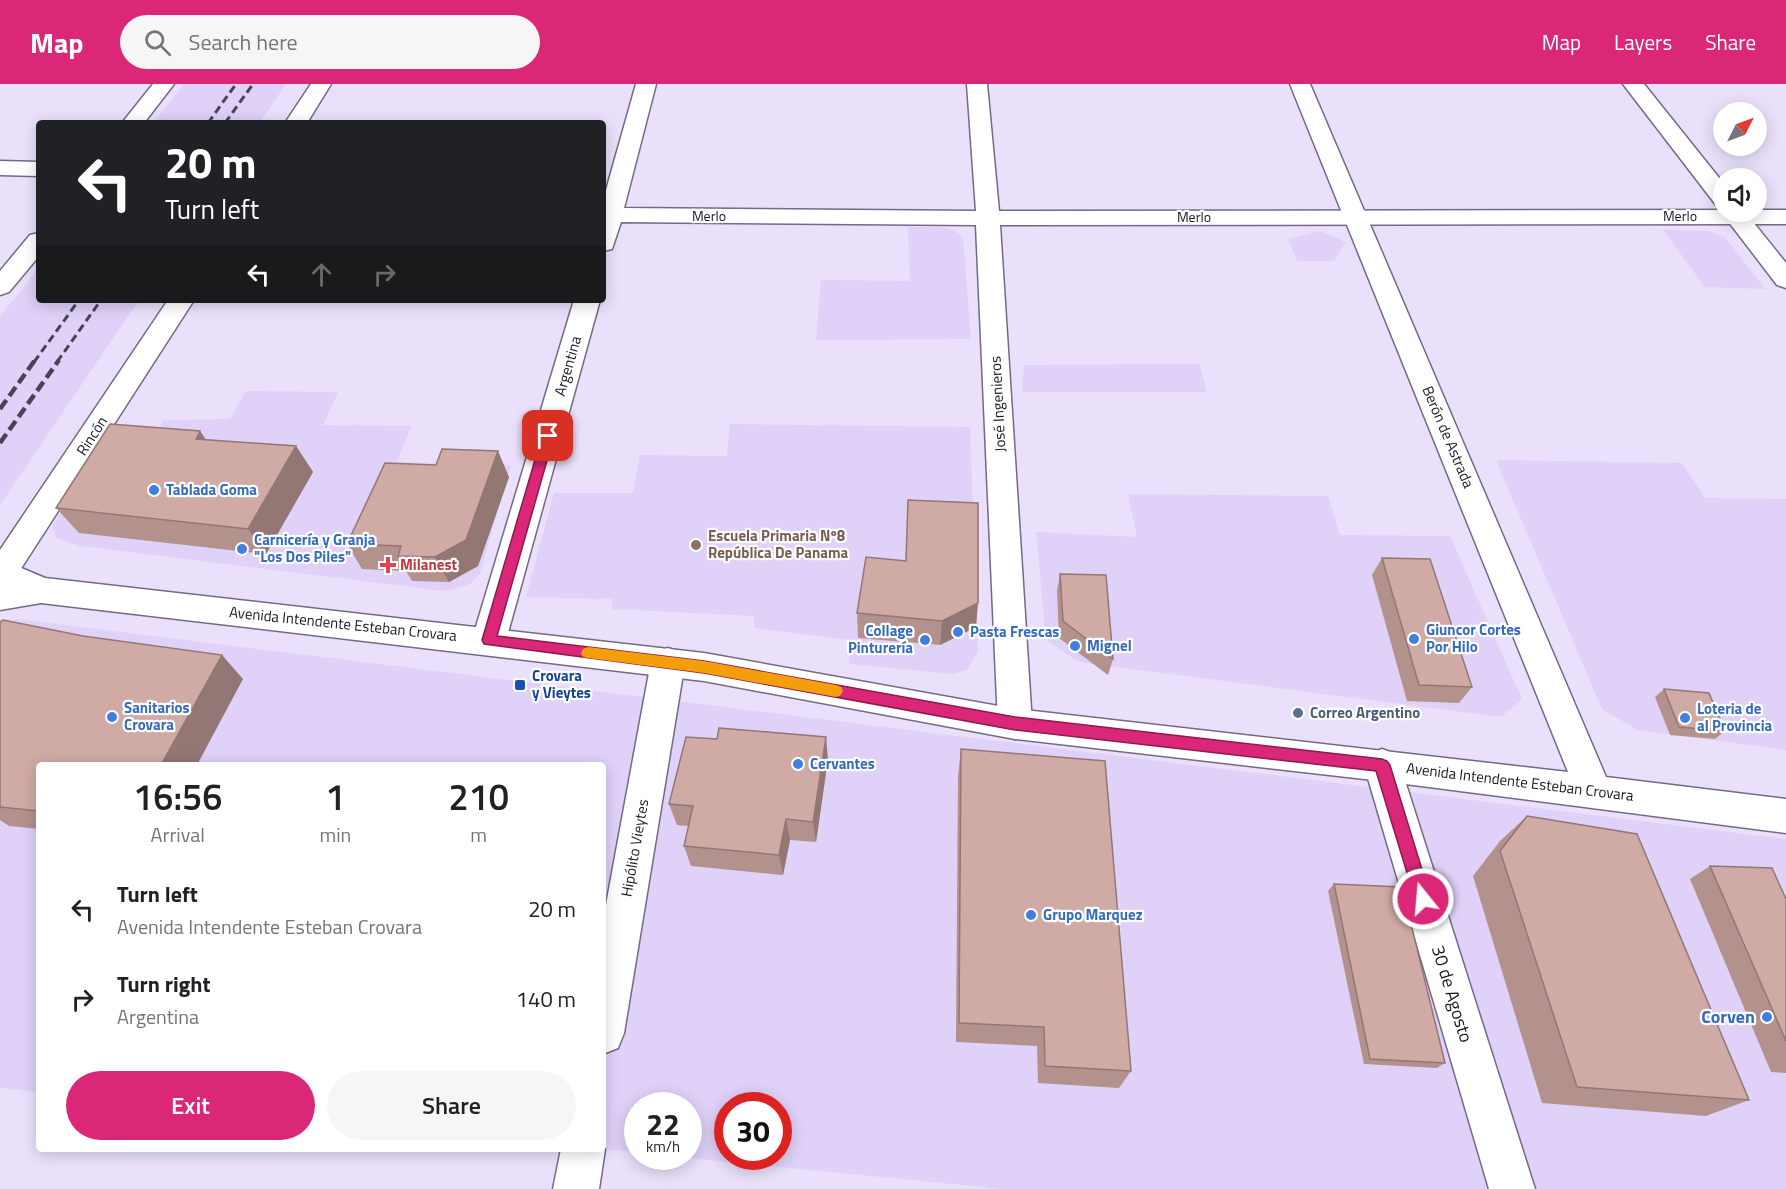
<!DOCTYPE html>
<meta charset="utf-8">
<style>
body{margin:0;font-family:"Titillium Web",sans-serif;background:#f6f6f6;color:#202124;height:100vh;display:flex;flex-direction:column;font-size:22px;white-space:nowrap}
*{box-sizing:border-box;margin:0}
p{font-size:20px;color:#757577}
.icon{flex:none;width:33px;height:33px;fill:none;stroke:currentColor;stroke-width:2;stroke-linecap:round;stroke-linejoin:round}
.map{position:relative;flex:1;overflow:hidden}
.details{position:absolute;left:36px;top:678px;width:570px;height:390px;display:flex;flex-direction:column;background:#fff;border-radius:6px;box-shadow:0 3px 15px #0003}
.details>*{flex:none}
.guide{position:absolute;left:36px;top:36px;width:570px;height:183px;border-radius:6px;box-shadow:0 3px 15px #0003;background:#202124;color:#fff;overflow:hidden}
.needle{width:39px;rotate:48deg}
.controls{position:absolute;left:1713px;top:18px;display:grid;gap:12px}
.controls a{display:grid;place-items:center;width:54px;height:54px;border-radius:50%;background:#fff;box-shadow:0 3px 15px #0003;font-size:30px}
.speed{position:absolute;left:624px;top:1008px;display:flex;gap:12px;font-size:30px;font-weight:700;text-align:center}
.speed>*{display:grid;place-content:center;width:78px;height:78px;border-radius:50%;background:#fff;box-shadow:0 3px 15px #0003;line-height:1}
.speed small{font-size:15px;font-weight:400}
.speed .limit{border:9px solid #d22;background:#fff;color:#111}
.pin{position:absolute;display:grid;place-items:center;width:51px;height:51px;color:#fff;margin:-26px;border-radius:12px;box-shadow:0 3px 9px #0006}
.me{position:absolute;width:66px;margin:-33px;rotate:343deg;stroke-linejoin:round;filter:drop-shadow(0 0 4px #0008)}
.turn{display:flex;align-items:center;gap:21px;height:126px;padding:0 30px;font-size:27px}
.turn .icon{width:78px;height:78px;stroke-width:2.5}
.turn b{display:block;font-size:42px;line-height:51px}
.lanes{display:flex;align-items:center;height:57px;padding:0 30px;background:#0003;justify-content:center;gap:30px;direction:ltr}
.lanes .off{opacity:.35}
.eta{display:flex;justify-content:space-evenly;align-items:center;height:102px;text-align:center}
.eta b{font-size:36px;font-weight:600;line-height:42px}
.primary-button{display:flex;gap:12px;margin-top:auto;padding:12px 30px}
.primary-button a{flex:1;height:69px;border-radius:36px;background:#db2777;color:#fff;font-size:24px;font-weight:600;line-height:69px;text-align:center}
.primary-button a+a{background:#f6f6f6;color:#202124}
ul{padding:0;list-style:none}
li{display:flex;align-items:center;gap:18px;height:90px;padding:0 30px}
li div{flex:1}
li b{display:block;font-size:22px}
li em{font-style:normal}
header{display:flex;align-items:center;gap:36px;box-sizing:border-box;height:84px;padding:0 30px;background:#db2777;color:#fff}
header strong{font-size:28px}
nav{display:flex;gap:33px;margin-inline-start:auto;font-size:21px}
.search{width:420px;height:54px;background:#f6f6f6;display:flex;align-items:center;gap:15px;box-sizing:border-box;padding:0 21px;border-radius:33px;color:#757577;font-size:22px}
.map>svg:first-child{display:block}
.built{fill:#dfd1f8;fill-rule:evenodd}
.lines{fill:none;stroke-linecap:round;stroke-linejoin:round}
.street-casing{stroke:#746986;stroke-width:3}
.secondary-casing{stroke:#746986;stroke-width:3}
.street{fill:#fff;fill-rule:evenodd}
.secondary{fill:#fff;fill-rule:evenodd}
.rail-far1{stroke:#494453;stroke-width:3;stroke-dasharray:8 4.5;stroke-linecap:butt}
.rail{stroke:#494453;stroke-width:4.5;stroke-dasharray:11 5;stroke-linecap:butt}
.wall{fill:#b3928e}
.shaded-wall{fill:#927774}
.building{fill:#d0aaa5;stroke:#927774;stroke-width:1.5}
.route{fill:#db2777;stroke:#8e194d;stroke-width:1.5}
.slow{fill:#f59e0b}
.shop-dot{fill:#3f7fe0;stroke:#fff;stroke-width:2}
.education-dot{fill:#8d6e63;stroke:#fff;stroke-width:2}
.health-dot{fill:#e0444e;stroke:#fff;stroke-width:2}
.transit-dot{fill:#1a4fb4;stroke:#fff;stroke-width:2}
.service-dot{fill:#5c6f8a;stroke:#fff;stroke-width:2}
.labels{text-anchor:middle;stroke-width:4.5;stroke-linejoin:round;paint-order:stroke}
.far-street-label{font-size:14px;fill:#1b1723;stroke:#fff}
.street-label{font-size:15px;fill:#1b1723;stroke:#fff}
.shop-label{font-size:15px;font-weight:bold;fill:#366cbe;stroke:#fff;text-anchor:start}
.education-label{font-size:15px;font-weight:bold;fill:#785e54;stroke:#fff;text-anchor:start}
.health-label{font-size:15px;font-weight:bold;fill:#be3a42;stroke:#fff;text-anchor:start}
.transit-label{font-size:15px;font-weight:bold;fill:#164399;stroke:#fff;text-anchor:start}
.service-label{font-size:15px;font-weight:bold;fill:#4e5e75;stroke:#fff;text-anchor:start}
.near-street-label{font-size:18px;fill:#1b1723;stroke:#fff}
.near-shop-label{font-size:18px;font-weight:bold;fill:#366cbe;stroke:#fff;text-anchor:end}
</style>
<header>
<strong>Map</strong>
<div class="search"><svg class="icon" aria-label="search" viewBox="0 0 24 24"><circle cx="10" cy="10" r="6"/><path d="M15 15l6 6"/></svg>Search here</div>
<nav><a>Map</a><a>Layers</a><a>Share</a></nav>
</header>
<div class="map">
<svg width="1786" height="1105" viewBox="0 0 1786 1105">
<rect width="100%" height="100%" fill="#eae0fb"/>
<path class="built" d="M184 0H286L259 39H153Z
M908 143H941L954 146 963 154 971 255 816 256 821 196 910 197Z
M1663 146 1708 147 1725 153 1765 205 1705 203Z
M1321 147 1346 158 1334 177H1297L1288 155Z
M39 183V216H139L0 421V233Z
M1199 280 1207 308H1022L1024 281Z
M246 307 338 308 323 341 411 342 397 378 511 381 480 489 470 500 445 507 81 462 56 454 52 443 101 364 141 369 164 336 230 335Z
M730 340 970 343 978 568 967 586 951 590 849 580 850 556 754 544V532L612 525V515L526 513 554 409H633L640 371 727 372Z
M1496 376 1682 379 1705 414 1786 415V666L1637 646 1602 625Z
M1128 410 1328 412 1340 451 1450 452 1522 615 1501 633 1079 578 1046 556 1036 448 1137 453Z
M17 535 1786 755V1105H1003L679 1073 688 1072V1022H638L637 1068 603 1065V681H39V1008L0 1004V542ZM728 1022H778V1072H728Z"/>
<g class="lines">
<g class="street-casing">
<path id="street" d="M153 0H174L144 39H122Z
M311 0H331L307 39H285Z
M636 0H656L624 124 976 127 967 0H987L999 127 1786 126V140L1000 141 1032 640 1027 651 1015 655 1003 651 998 640 976 141 621 138 612 165 603 167V117Z
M0 77 39 78V92L0 91Z
M39 149V172L9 208 0 211V187L30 151Z
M168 216H194L13 497 0 500V466Z
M574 216H600L506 556 501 565 489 569 477 565 472 556Z
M668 564 680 568 685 578 624 949 618 964 603 970V837L651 578 656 568Z
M1382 665 1395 670 1400 681 1535 1105H1489L1364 681 1369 670Z
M603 1060 605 1065 599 1105H553L561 1065H603Z"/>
</g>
<g class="secondary-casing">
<path id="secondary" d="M1290 0H1310L1606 693 1786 715V749L1382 697 1015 655 704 597 41 519 0 526V475L45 494 704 569 1015 625 1568 688Z
M1623 0H1644L1724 100V123L1716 121Z
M1724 125V128H1745L1786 179V204L1777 201 1725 133 1721 128Z"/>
</g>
<use href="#street" class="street"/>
<use href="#secondary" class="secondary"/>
<path class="rail-far1" d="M208 39 236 0
M225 39 253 0
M34 278 79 216
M57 278 101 216"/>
<path class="rail" d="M0 325 35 276
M0 359 59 276"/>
</g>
<path class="wall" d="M206 356 296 362 313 388 266 470 79 449 56 424Z
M509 393 478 482 449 498 412 497 406 487 362 485 347 460Z
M1382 474 1472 603 1459 619 1407 617 1372 491Z
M906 477 976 543 940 561 858 554 857 529Z
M1060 490 1113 575 1108 591 1059 554 1057 507Z
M0 538 243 595 39 681V745L9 742 0 736Z
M1664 605 1725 647 1715 655 1670 651 1655 613Z
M961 665 1131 987 1119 1004 1038 999 1037 962 956 958 958 692Z
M828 675 816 758 790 756 783 791 691 782 684 762 689 742 677 741 669 720Z
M1527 732 1749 1016 1706 1032 1542 1019 1473 792 1500 757Z
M1710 782 1786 815V989L1771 988 1690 795Z
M1334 800 1445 979 1437 984 1364 980 1328 807Z"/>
<path class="shaded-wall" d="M200 347 218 373 196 355Z
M296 362 313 388 266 470 248 445Z
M498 367 509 393 478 482 449 498 435 473Z
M978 519 976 543 940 561 942 537Z
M222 571 243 595 197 681H161Z
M826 653 828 675 816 758 813 738Z
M786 735 790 756 783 791 779 771Z"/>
<path class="building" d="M110 340 200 347 196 355 296 362 248 445 56 424Z
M442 365 498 367 466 456 435 473 398 472 401 462 347 460 385 379 436 381Z
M908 416 978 419V519L942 537 857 529 866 473 906 477Z
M1382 474 1430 475 1472 603 1419 601Z
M1060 490 1106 491 1113 575 1063 537Z
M3 536 83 552 222 571 161 681H39V727L0 723V538Z
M1664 605 1709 609 1725 647 1679 643Z
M719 644 826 653 813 738 786 735 779 771 684 762 693 722 669 720 686 653 717 655Z
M961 665 1105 677 1131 987 1045 982 1044 943 959 939Z
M1527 732 1637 750 1749 1016 1577 1003 1500 767Z
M1710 782 1772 784 1786 815V957Z
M1334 800 1402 803 1445 979 1370 975Z"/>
<path class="route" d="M548 348 554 352 497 552 704 577 1015 633 1382 675 1387 677 1390 681 1431 815 1429 820 1423 823 1417 820 1415 815 1376 687 1015 646 704 589 484 560 482 556 542 352Z"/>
<path class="slow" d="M588 563 704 577 836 601 841 603 843 607 841 611 836 613 704 589 588 574 583 573 581 569 583 565Z"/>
<g class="shop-dot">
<circle cx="154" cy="406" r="6"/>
<circle cx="242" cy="465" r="6"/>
<circle cx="958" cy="548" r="6"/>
<circle cx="1414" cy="555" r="6"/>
<circle cx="925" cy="556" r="6"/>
<circle cx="1075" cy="562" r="6"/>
<circle cx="112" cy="633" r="6"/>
<circle cx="1685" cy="634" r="6"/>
<circle cx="798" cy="680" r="6"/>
<circle cx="1031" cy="831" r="6"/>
<circle cx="1767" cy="933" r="6"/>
</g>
<circle class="education-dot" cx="696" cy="461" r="6"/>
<path class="health-dot" d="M385 472h6v6h6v6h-6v6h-6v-6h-6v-6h6z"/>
<rect class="transit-dot" x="514" y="595" width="12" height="12" rx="3"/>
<circle class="service-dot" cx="1298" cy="629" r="6"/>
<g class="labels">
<g class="far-street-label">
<text x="709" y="137">Merlo</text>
<text x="1680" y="137">Merlo</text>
<text x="1194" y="138">Merlo</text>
</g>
<g class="street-label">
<text transform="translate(568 282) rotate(-74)" y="5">Argentina</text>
<text transform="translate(998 320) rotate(-93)" y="5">José Ingenieros</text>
<text transform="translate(92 352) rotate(-57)" y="5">Rincón</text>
<text transform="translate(1448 353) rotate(67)" y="5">Berón de Astrada</text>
<text transform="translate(343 540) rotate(6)" y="5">Avenida Intendente Esteban Crovara</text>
<text transform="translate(1520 698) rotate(7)" y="5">Avenida Intendente Esteban Crovara</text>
<text transform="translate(635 764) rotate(-80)" y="5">Hipólito Vieytes</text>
</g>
<g class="shop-label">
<text x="166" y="411">Tablada Goma</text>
<text x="254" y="461">Carnicería y Granja<tspan x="254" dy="17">"Los Dos Piles"</tspan></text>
<text x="1426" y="551">Giuncor Cortes<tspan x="1426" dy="17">Por Hilo</tspan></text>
<text x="913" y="552" text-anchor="end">Collage<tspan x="913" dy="17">Pinturería</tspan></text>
<text x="970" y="553">Pasta Frescas</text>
<text x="1087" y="567">Mignel</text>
<text x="124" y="629">Sanitarios<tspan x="124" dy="17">Crovara</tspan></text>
<text x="1697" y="630">Loteria de<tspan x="1697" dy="17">al Provincia</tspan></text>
<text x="810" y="685">Cervantes</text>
<text x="1043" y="836">Grupo Marquez</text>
</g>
<g class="education-label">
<text x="708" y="457">Escuela Primaria Nº8<tspan x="708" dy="17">República De Panama</tspan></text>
</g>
<g class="health-label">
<text x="400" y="486">Milanest</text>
</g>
<g class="transit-label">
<text x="532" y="597">Crovara<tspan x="532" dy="17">y Vieytes</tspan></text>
</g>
<g class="service-label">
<text x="1310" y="634">Correo Argentino</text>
</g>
<g class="near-street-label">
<text transform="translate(1452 910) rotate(73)" y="6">30 de Agosto</text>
</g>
<g class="near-shop-label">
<text x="1755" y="939">Corven</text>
</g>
</g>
</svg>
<div class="controls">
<a><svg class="needle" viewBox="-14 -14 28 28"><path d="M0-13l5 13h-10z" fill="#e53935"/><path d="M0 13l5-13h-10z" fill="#757577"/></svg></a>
<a><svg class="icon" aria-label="sound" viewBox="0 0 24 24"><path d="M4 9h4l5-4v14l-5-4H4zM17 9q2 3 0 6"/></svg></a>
</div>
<div class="speed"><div>22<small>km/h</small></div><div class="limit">30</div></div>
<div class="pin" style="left:548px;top:352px;background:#d93025"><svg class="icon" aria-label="arrive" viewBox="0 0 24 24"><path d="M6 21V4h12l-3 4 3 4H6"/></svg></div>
<svg class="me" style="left:1423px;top:815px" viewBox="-20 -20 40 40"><circle r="17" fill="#db2777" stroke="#fff" stroke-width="3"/><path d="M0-11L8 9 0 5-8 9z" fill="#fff"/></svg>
<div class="guide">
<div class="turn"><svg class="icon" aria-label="left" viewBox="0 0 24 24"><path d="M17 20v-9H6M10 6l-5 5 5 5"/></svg><div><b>20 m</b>Turn left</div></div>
<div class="lanes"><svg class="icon" aria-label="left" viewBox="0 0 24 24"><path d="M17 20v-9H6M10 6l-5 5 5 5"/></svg><svg class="icon off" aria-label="ahead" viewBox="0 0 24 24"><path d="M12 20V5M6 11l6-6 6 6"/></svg><svg class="icon off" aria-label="right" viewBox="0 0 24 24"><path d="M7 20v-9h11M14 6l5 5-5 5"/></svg></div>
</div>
<section class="details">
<div class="eta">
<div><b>16:56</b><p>Arrival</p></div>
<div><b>1</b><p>min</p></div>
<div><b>210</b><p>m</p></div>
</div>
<ul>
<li><svg class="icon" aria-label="left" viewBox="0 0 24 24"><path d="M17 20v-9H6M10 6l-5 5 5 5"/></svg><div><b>Turn left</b><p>Avenida Intendente Esteban Crovara</p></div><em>20 m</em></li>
<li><svg class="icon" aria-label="right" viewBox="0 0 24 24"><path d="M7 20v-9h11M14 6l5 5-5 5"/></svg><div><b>Turn right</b><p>Argentina</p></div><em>140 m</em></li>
</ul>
<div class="primary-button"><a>Exit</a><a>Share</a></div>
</section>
</div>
